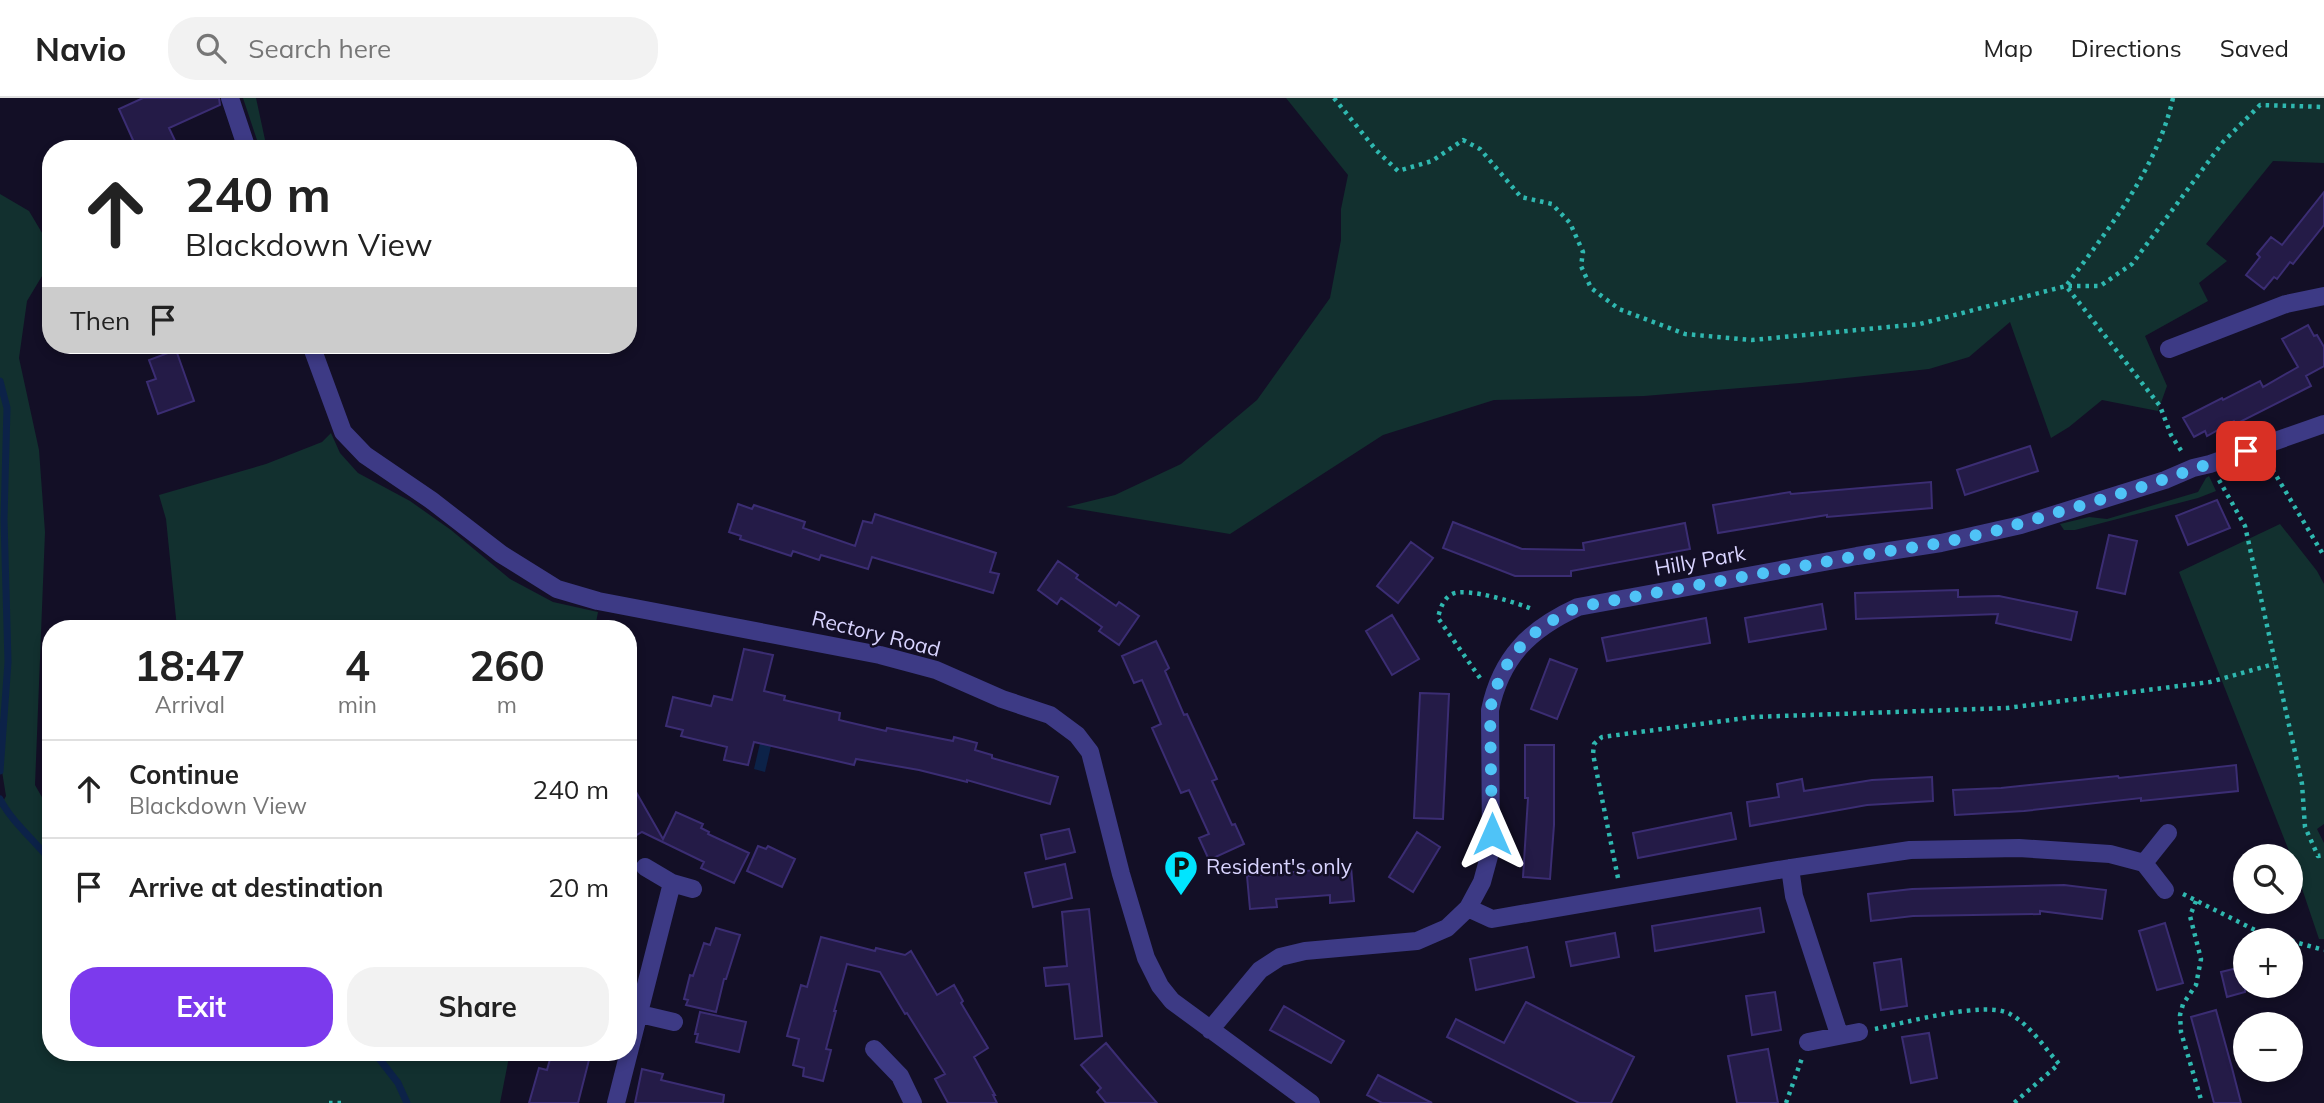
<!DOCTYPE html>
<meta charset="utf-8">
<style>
body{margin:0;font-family:Mulish,sans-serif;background:#f2f2f2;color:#222;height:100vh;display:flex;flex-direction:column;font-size:26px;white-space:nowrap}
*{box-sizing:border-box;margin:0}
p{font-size:23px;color:#767676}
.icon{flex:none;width:38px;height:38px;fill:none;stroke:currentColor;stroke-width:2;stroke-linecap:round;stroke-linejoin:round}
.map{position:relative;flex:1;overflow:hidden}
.sheet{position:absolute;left:42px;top:522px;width:595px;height:441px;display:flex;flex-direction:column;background:#fff;border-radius:28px;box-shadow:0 4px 10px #0003}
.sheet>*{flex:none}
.guide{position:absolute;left:42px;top:42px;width:595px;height:214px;border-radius:28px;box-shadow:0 4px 10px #0003;background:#fff;color:#222;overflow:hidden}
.buttons{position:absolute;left:2233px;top:746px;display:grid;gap:14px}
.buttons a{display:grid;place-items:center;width:70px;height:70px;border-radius:50%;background:#fff;box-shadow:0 4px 10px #0003;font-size:35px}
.pin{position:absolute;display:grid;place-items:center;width:60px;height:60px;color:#fff;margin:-30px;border-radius:14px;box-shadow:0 4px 10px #0006}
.me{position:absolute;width:77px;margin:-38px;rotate:0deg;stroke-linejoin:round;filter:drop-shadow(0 0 5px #0008)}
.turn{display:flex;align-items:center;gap:24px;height:147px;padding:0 28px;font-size:32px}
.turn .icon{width:91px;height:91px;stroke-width:2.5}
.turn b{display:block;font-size:49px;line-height:60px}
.then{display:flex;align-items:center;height:66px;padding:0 28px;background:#0003;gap:14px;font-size:26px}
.eta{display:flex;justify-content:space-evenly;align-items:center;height:119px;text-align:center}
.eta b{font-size:42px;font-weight:700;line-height:49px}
.action{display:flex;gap:14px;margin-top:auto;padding:14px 28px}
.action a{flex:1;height:80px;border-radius:28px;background:#7c3aed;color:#fff;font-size:28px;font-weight:700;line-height:80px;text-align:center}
.action a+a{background:#f2f2f2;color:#222}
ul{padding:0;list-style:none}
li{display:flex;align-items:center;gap:21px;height:98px;padding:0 28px;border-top:2px solid #e0e0e0}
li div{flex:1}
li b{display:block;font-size:26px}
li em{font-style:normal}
header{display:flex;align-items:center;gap:42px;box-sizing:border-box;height:98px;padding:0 35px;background:#fff;border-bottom:2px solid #e0e0e0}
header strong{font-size:33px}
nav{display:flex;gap:38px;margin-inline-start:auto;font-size:24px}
.search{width:490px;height:63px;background:#f2f2f2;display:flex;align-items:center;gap:18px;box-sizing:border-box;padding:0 24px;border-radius:28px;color:#767676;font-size:26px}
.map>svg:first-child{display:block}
.green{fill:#12302f}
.water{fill:#0c2248}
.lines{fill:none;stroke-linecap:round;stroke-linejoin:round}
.stream{stroke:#0c2248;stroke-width:7}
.building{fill:#241b47;stroke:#3b2d73;stroke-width:2}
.path{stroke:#2fb8b0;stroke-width:4.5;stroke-dasharray:3.5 5;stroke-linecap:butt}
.street{stroke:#3d3a85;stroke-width:18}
.route{stroke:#4fc3f7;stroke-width:12;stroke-dasharray:0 21.6}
.labels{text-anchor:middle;stroke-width:5;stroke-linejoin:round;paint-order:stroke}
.street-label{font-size:21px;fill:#d9d4ff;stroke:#130f26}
.poi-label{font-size:21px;fill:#d9d4ff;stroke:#130f26;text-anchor:start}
</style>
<header>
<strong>Navio</strong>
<div class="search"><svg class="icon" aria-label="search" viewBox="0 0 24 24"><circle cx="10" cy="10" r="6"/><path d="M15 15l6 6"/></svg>Search here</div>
<nav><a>Map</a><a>Directions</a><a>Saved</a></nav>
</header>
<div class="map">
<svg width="2324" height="1005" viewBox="0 0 2324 1005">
<rect width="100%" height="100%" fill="#130f26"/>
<path class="green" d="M243 0H256L267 51H260Z
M1286 0H2324V65L2273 63 2206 146 2227 163 2199 185 2208 203 2145 238 2167 288 2158 313 2102 302 2069 329 2051 340 2010 224 1969 259 1929 271 1800 285 1644 298 1494 302 1383 337 1230 436 1066 409 1115 397 1181 366 1257 302 1330 200 1341 142V111L1348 77Z
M0 96 29 113 51 150V163L27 203 19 260 39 352 45 434 35 687 51 715V954H510L500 1005H0V709L6 698 0 661Z
M331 335 340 355 358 375 410 403 451 432 510 481 553 504 598 514 595 530H177L166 421 159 397 266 366 322 344Z
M2209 378 2216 393 2198 400 2075 432H2064L2060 426 2089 419 2107 421 2198 394 2206 380Z
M2280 426 2317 473 2324 486V726L2317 731 2324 745V841H2319L2291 758 2179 474Z"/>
<path class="water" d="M760 645 771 648 765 674 754 671Z"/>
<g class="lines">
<path class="stream" d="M0 283 7 310 4 421 8 564 0 673
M0 701C11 723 34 742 51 763
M374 954 398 985 407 1005"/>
</g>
<path class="building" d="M143 0H219L220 7 169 30 179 51H137L119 11Z
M2324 94V127L2293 166 2290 164 2277 181 2274 179 2264 191 2246 177 2260 159 2257 156 2271 139 2282 147Z
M2308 227 2314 238 2317 237 2324 249V268L2306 278 2311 288 2236 326 2234 323 2207 338 2205 333 2194 339 2183 320 2222 300 2223 302 2260 283 2263 289 2298 269 2282 241Z
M176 252 194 303 158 316 147 284 156 281 149 262Z
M2030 348 2038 373 1965 397 1957 372Z
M1931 384 1932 410 1827 419V417L1718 435 1713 407 1790 394 1791 396Z
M2217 402 2230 430 2188 447 2176 418Z
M738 406 752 411 754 407 805 424 803 430 855 448 863 423 872 425 875 416 996 455 990 474 999 476 993 495 872 459 868 471 821 457 819 462 793 453 791 458 740 441 741 438 729 434Z
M1453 424 1522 451 1584 452 1583 445 1685 425 1690 451 1571 473V478H1515L1443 450Z
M2109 437 2137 443 2125 496 2097 490Z
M1411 444 1433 460 1398 505 1377 488Z
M1058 463 1078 477 1076 480 1116 508 1119 504 1139 518 1119 547 1099 533 1102 529 1061 500 1057 506 1038 492Z
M1958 492V499L1999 498 2077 514 2071 542 1996 525 1998 516 1856 521 1855 495Z
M1822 506 1826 531 1749 544 1745 520Z
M1392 517 1419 561 1392 577 1366 533Z
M1706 520 1710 545 1607 563 1602 540Z
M1156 543 1169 570 1165 573 1184 617 1187 616 1217 681 1212 683 1232 727 1235 726 1244 746 1209 762 1199 740 1209 736 1189 692 1181 695 1152 630 1161 626 1142 582 1134 585 1122 558Z
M744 551 773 557 764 593 785 598 784 602 840 615 839 622 886 633 887 630 953 643 954 639 977 645 975 652 992 657V660L1058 679 1050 706 967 682V684L919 672 856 661 854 667 754 644 748 667 724 662 727 649 681 638 683 632 666 628 673 599 711 608 714 598 732 602Z
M1550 561 1577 571 1557 621 1531 611Z
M1420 595 1449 596 1443 721 1414 720Z
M1525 647H1554V727L1550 781 1523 779 1528 700H1525Z
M2236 667 2238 693 2141 703V700L2024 713 1955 717 1953 692 2001 690 2118 678 2119 680Z
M1932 679 1933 703 1867 707 1750 728 1747 704 1779 699 1777 686 1802 681 1804 693 1872 682Z
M628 680 663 741 676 714 703 726 701 730 709 734 708 736 749 755 734 785 701 770 704 764 642 734 628 742Z
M1731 715 1736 741 1638 760 1633 735Z
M1069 731 1075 754 1046 761 1041 737Z
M1417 734 1440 749 1413 794 1389 779Z
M758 748 766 751 768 748 795 761 782 789 747 773Z
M1065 766 1072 800 1033 809 1025 775Z
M1351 769 1354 803 1330 805V797L1304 799 1276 801 1277 809 1250 811 1247 778Z
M2064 787 2106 792 2102 821 2040 813V816L1913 818 1871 823 1868 796 1912 791Z
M1760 810 1764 834 1655 853 1652 828Z
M1089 811 1102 938 1075 941 1069 886 1046 888 1044 870 1067 868 1062 814Z
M2165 825 2183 885 2157 892 2139 833Z
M716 830 740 837 726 881H724L716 914 686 907 688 902 684 901 690 877 693 878 704 845 710 847Z
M1615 835 1619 859 1571 868 1566 844Z
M821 839 875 853 876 850 905 857 911 853 937 897 954 887 963 903 961 905 988 950 974 959 995 997H993L997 1005H948L935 981 945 976 907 915 905 916 880 874 847 866 834 913H836L826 951 831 952 823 983 803 978 804 970 793 967 799 941 787 938 801 887 807 889Z
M1527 849 1534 879 1476 892 1470 861Z
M1901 861 1907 908 1881 912 1874 865Z
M2245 868V894L2227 899 2221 874Z
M1775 894 1781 932 1752 937 1746 898Z
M1526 904 1634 959 1611 1005H1579L1447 939 1456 921 1504 945Z
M1284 908 1344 943 1331 965 1270 932Z
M2216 912 2232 970 2241 1005H2214L2199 948 2191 919Z
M700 914 746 924 739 954 696 944 698 936H695Z
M1929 935 1937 980 1911 985 1902 939Z
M1106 945 1126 969 1157 1005H1106L1097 994 1101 990 1081 967Z
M1768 951 1778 1005H1737L1728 958Z
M552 954H591L578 1005H529L539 970 547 972Z
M642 971 663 976 661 982 724 997 723 1005H635Z
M1378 977 1432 1005H1382L1367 997Z"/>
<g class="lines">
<path class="path" d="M1334 0 1376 52 1398 73 1432 63 1463 42 1480 51 1521 99 1552 106 1570 125 1583 154 1581 168 1591 190 1619 211 1685 236 1752 242 1920 226 2066 188H2100L2132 166 2223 44 2260 7 2324 9
M2173 0C2157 71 2109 130 2066 188L2160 308 2171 337 2182 354
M2268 364 2324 458
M2219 382 2245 428 2302 686 2305 729 2318 758 2324 757
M1480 580 1438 520C1440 511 1443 501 1452 496 1467 489 1519 505 1534 512
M1618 780 1593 656 1594 646 1602 639 1753 619 2007 610 2210 584 2274 566
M2183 796 2261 835 2287 842
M2196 803 2190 818 2201 861 2196 887 2183 906 2180 917 2181 934 2202 1005
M2291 843 2324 852
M1875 931C1904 925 1986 902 2010 916 2030 927 2044 949 2059 966L2014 1005
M329 1005H346
M1786 1005 1802 960"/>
<path class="street" d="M230 0 247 51
M311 247 343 334 365 357 431 402 501 456 557 491 598 503 880 557 936 572 1002 601 1050 617 1077 637 1090 654 1121 776 1146 860 1160 888 1172 903 1311 1005
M2169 251 2286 206 2324 198
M645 769 672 785 693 791
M1790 770 1794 798 1839 936
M2165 792 2144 765 2168 735
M1468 810 1492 821 1790 770 1910 752 2019 750 2110 756 2144 765
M640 916 674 924
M1210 932 1260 872 1280 859 1305 853 1417 843 1447 830 1468 810 1482 784 1491 751 1490 612C1501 559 1530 531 1578 509L1857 458 1941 445 2021 427 2165 382 2193 370 2210 366 2324 326
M1808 944 1859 934
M874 951 900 978 913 1005
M616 1005 672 785"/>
</g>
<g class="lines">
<path class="route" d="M1492 736 1490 612C1501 559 1530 531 1578 509L1857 458 1941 445 1995 433 2133 392 2246 353"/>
</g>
<defs>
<g id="parking-pin" transform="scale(1.75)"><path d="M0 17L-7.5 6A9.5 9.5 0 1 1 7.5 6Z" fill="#00e5ff" stroke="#130f26"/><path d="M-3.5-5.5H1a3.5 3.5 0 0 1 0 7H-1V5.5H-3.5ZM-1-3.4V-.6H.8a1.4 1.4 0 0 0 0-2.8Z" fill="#111"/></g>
</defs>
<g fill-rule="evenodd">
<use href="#parking-pin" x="1181" y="769"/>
</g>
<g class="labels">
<g class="street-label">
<text transform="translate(1700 463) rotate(-10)" y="7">Hilly Park</text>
<text transform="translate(876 536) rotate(14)" y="7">Rectory Road</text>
</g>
<g class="poi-label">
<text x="1206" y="776">Resident's only</text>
</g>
</g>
</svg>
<div class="buttons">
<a><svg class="icon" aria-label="search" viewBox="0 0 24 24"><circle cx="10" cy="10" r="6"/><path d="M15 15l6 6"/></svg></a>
<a>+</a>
<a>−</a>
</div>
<div class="pin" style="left:2246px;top:353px;background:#d93025"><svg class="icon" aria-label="arrive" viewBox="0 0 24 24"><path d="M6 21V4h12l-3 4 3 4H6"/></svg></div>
<svg class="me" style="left:1492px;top:736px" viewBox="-20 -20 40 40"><path d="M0-17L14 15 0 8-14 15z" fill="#4fc3f7" stroke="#fff" stroke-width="4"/></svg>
<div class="guide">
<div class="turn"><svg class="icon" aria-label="ahead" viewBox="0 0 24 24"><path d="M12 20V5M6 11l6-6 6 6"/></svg><div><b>240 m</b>Blackdown View</div></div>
<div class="then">Then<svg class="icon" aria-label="arrive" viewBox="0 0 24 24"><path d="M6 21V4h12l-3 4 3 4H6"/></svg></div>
</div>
<section class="sheet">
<div class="eta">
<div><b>18:47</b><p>Arrival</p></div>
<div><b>4</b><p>min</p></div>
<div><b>260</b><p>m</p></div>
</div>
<ul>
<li><svg class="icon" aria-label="ahead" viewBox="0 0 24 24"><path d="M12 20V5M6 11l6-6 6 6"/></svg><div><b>Continue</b><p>Blackdown View</p></div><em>240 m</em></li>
<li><svg class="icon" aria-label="arrive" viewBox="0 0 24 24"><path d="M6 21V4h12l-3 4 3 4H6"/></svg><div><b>Arrive at destination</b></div><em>20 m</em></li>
</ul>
<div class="action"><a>Exit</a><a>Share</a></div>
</section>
</div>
